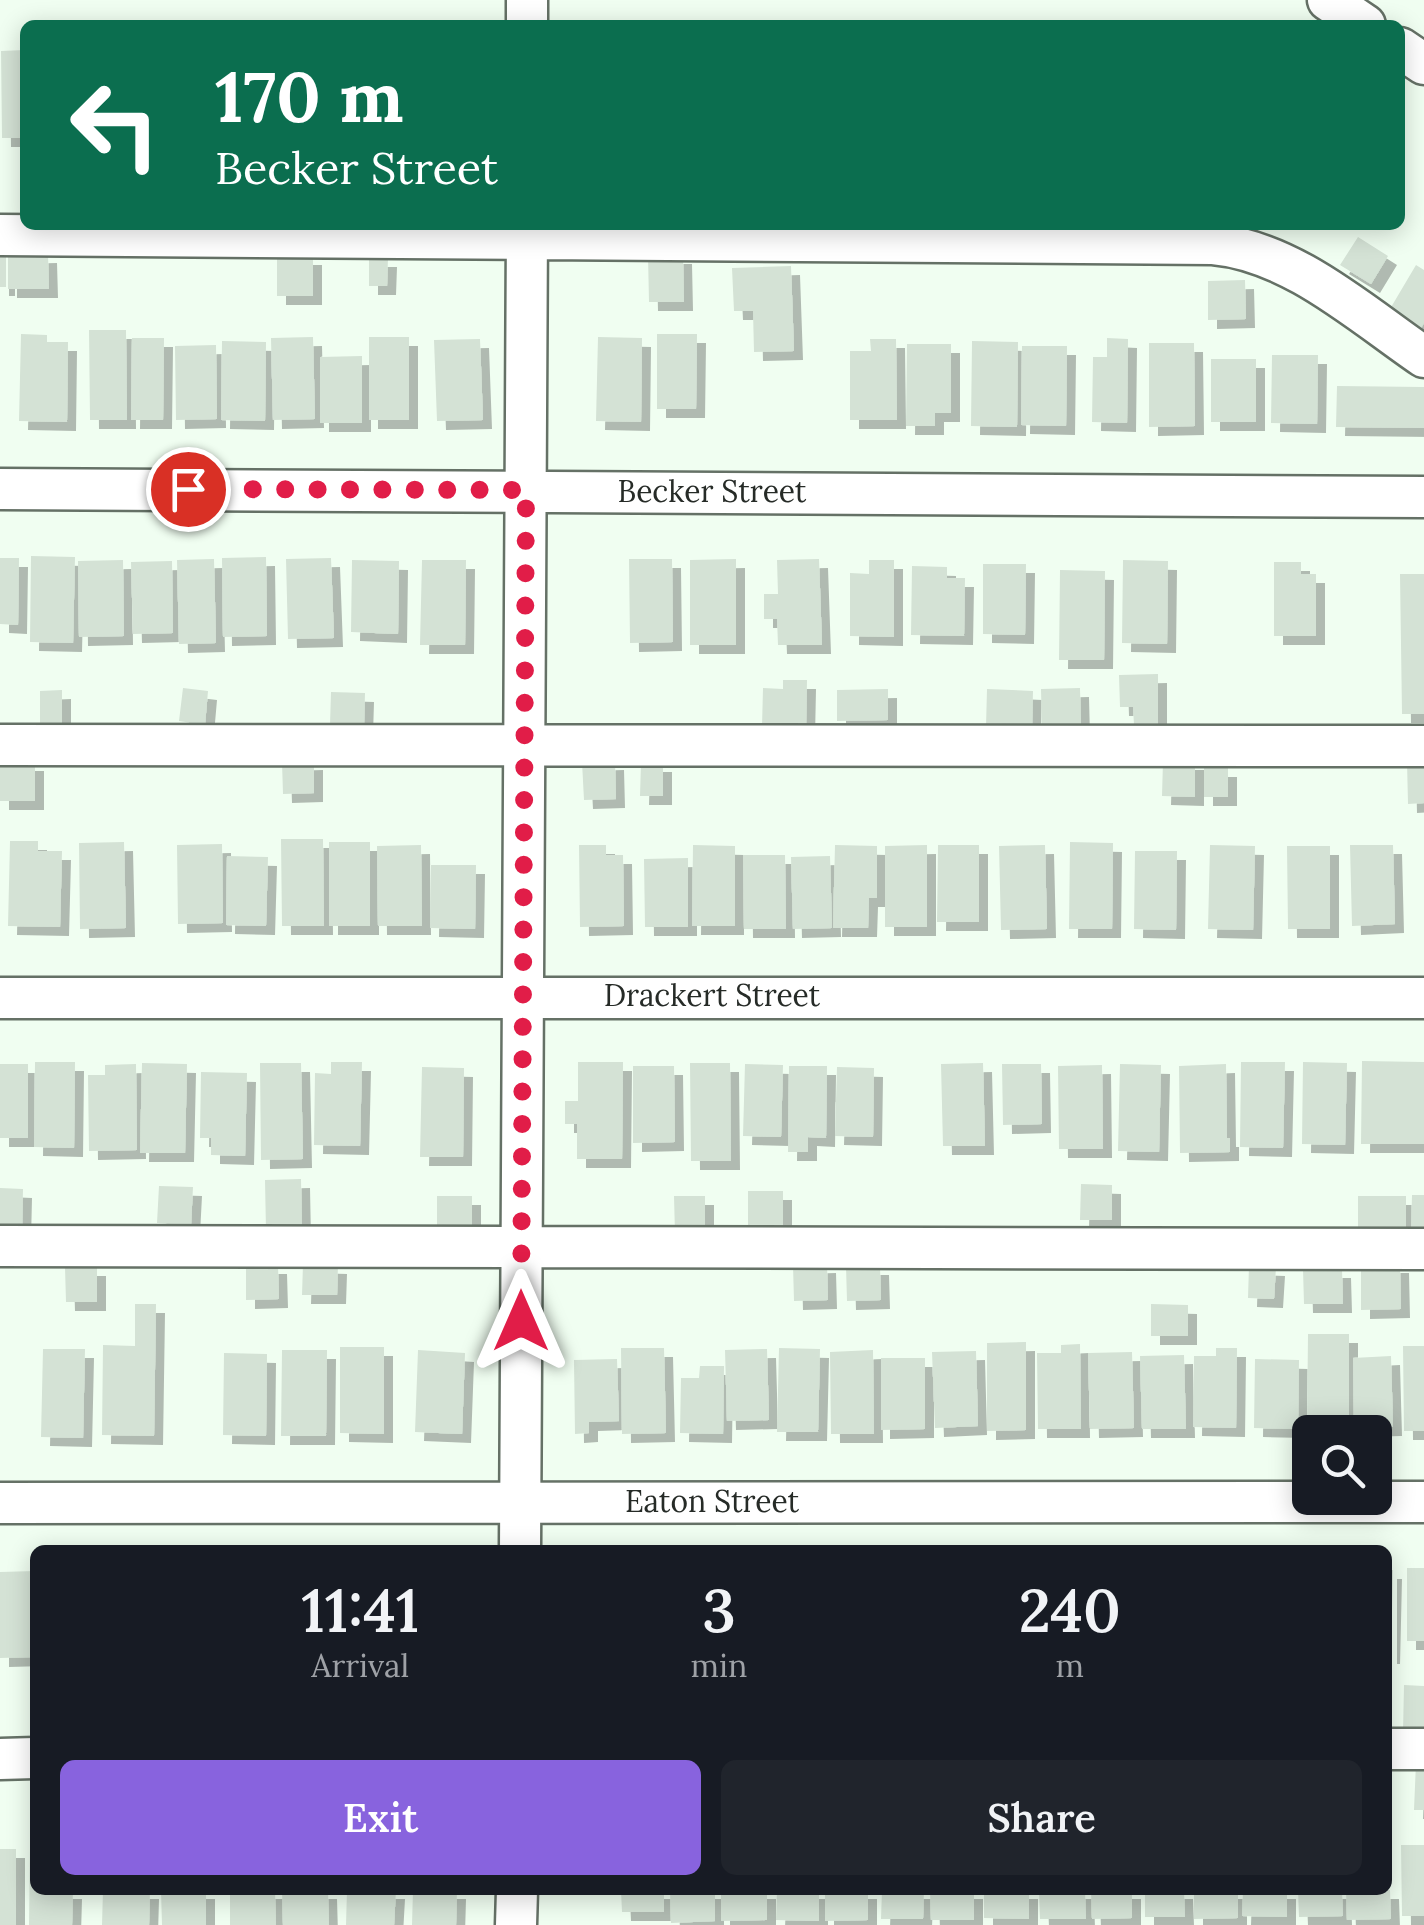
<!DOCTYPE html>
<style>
body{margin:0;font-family:Lora,serif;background:#20242c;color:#f1f3f6;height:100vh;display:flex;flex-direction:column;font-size:38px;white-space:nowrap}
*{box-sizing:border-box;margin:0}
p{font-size:32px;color:#9ea1a6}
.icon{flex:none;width:55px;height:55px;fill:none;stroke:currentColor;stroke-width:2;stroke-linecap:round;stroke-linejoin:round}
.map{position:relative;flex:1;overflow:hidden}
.side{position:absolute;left:30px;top:1545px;width:1362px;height:350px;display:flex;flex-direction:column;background:#171b24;border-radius:15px;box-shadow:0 5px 25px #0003}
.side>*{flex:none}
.guide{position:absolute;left:20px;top:20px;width:1385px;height:210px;border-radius:15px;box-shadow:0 5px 25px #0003;background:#0b6e4f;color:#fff;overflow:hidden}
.tools{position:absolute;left:1292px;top:1415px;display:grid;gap:20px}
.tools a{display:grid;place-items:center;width:100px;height:100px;border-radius:15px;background:#171b24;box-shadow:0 5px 25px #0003;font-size:50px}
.pin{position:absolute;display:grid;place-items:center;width:85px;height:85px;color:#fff;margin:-42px;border:5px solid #fff;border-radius:50%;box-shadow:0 2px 10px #0007}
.me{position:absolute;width:110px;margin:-55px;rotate:0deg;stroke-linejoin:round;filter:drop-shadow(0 0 8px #0008)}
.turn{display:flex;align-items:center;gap:35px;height:210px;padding:0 30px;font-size:45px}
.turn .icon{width:130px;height:130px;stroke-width:2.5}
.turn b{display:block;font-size:70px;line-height:85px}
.eta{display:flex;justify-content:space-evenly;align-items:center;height:170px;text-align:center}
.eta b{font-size:60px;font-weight:600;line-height:70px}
.button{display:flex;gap:20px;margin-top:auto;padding:20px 30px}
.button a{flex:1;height:115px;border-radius:15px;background:#8863de;color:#fff;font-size:40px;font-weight:600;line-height:115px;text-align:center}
.button a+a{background:#20242c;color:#f1f3f6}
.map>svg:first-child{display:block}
.building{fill:#d4e2d5;filter:url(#shadow)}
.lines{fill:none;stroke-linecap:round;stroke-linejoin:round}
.minor-casing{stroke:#657166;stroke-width:45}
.minor{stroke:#fff;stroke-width:40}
.route{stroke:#e11d48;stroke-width:18;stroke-dasharray:0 32.4}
.labels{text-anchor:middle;stroke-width:8;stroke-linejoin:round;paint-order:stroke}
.street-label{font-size:30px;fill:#262b27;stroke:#fff}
</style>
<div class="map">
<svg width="1424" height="1925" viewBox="0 0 1424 1925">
<defs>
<filter id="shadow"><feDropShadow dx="9" dy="9" stdDeviation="0" flood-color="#0004"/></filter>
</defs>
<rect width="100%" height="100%" fill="#f0fef1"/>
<path class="building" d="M25 50V138H2L1 51Z
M1358 237 1388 256 1371 284 1340 265Z
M48 254 49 289H8V255Z
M0 255H6V287H0Z
M648 255H683L684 302H649Z
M277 256H313V296H277Z
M369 258H388L387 286H369Z
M1416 265 1424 270V323L1418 333 1387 314Z
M791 266 794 351 754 352 753 311H734L732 268Z
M1245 280 1246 319 1208 320V281Z
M89 330H126L127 420H90Z
M21 334 47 335V342H68L67 422 19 421Z
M657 334H697L696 409H657Z
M313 337 315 419 273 420 271 338Z
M369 337H409V420H369Z
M598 337 642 338 641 422 596 421Z
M132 338H164L163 420H131Z
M1107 338 1128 339 1127 423 1092 422 1093 357H1107Z
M480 339 483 420 437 421 434 340Z
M870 339H896L897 420H850V351H871Z
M222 341 266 342 265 421 221 420Z
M972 341 1018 342 1017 427 971 426Z
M1149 343H1194L1195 426 1149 427Z
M907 344H951V413H935V426H906Z
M216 345 217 419 176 420 175 346Z
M1022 346H1067L1066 426 1021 425Z
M1272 355H1318L1317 424 1271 423Z
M362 356V423H320V357Z
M1211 359H1256V422H1211Z
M1337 386 1424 387V428L1336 427Z
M31 556 75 557 73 643 30 642Z
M266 557 267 636 223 637 222 558Z
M0 558H19L18 625 0 624Z
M331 558 334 638 288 639 286 559Z
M214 559 216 643 179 644 177 560Z
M629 559H672L673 642 630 643Z
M736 559V645H690V560Z
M819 559 822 645H778L777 619H764V594H778L777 560Z
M123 560 124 636 79 637 78 561Z
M352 560 399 561 398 634 351 632Z
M422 560H466L465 645H420Z
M869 560H894V637L850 636V573L869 574Z
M1123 560 1168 561 1167 644 1122 643Z
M172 561 173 633 133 634 131 562Z
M1274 562H1301V574H1316V636H1274Z
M983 564H1026L1025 635 983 634Z
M912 566 947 567V578H965L964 636 911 635Z
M1060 570 1105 571 1104 660H1059Z
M1400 574H1424V714H1402Z
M1158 674V724L1134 725 1133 707H1120L1119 675Z
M783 680H807L806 728 762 727 763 688 783 689Z
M183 688 208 691 205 725 179 721Z
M1080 688 1081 728 1042 729 1041 689Z
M888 689V720L837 721V690Z
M987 689 1033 691 1032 728 986 727Z
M62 690V724H40V691Z
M331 692 365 693 364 726 330 725Z
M1424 760V803L1408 804 1407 761Z
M314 761V793L283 794 282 762Z
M615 761 616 799 584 800 582 762Z
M1163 761H1195V797L1162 796Z
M0 762H35V801H0Z
M641 763H663V796H640Z
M1204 768H1228V797H1204Z
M281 839H323L324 926H282Z
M10 841H38V851H62L60 927 8 926Z
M124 842 126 928 80 929 79 843Z
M329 842H370V926H329Z
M1070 842 1113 843 1112 929H1069Z
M222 844 223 923 178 924 177 845Z
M421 845 422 926H378L377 846Z
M579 845H606V855H623L624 926 580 927Z
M693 845 735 846V926H692Z
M835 845 877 846V898H869L868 928H833Z
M927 845V927H885V846Z
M938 845H979V922H937Z
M1045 845 1047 929 1001 930 999 846Z
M1210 845 1255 846 1253 930 1208 929Z
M1350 845H1393L1395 924 1352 926Z
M1287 846H1330V929H1288Z
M1135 851H1177L1176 930 1134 929Z
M743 855H785L786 929H744Z
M227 856 268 857 266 926 226 925Z
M830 856 832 928 793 929 791 857Z
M688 858V927H645L644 859Z
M431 865H476L475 929 430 928Z
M1362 1061 1424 1062V1144H1361Z
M35 1062H75L74 1148 34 1147Z
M331 1062H362L360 1146 314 1145 315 1073 331 1074Z
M578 1062H623L622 1159H577V1124H565V1101H578Z
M1241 1062H1285L1283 1148 1240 1147Z
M1303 1062 1347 1063 1345 1145 1302 1144Z
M142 1063 187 1064 185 1153H140Z
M260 1063H301L303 1159 261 1160Z
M690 1063H730L731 1161H691Z
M983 1063 985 1146H943L941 1064Z
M0 1064H28V1138H0Z
M136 1064 137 1150 89 1151 88 1075H105V1065Z
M745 1064 783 1065 781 1137 743 1136Z
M1002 1064H1041L1042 1124 1003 1125Z
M1120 1064 1161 1065 1159 1152 1118 1151Z
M1226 1064 1227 1138H1230V1152L1180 1153 1179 1066Z
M1102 1065 1103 1149H1059L1058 1066Z
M633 1066H674L675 1142 633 1143Z
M789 1066H827L826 1138 808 1137V1152H788Z
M422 1067 464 1068 463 1157H420Z
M837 1067 874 1068 873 1137 835 1136Z
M201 1072 247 1073 245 1156 211 1155V1138H200Z
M301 1179 302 1230 266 1231 265 1180Z
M1081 1184 1112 1185V1220H1080Z
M159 1186 193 1187 191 1225 157 1223Z
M0 1188 23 1189 22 1231H0Z
M748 1191H783V1227H748Z
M1412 1195H1424V1233H1411Z
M437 1196H472V1230L437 1229Z
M674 1196H705V1234H675Z
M1358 1196H1406V1229H1358Z
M303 1264 338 1265 337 1295H302Z
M827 1264 828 1300 794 1301 793 1265Z
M1361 1264H1400L1401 1309 1361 1310Z
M246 1265H278L279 1299 246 1300Z
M846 1266H880L881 1300 847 1301Z
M1249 1266 1276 1267 1274 1299 1248 1298Z
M65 1267H97V1302H66Z
M1303 1269H1342L1343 1304H1304Z
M135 1304H156L154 1436 102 1435 103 1345 135 1346Z
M1151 1304 1188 1305V1336H1151Z
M1308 1334H1349V1428H1307Z
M1026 1342V1430L987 1431V1343Z
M1080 1344 1081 1429H1038L1037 1353H1061V1345Z
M1403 1346H1424V1431H1404Z
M340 1347H384V1434L340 1433Z
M621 1348H664L666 1433 622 1434Z
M779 1348 820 1349 818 1432H777Z
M1216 1348H1237L1236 1428 1193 1427 1194 1356H1216Z
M43 1349H85L83 1438 41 1437Z
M767 1349 769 1420 727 1421 725 1350Z
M282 1350H327L326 1436H281Z
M418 1350 465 1353 462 1434 415 1432Z
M873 1350 874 1434H831L830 1352Z
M976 1351 978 1426 935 1428 932 1352Z
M1132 1352 1134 1428 1090 1429 1088 1353Z
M224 1353 267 1354 266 1436 223 1435Z
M1184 1355 1186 1429H1142L1140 1356Z
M1391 1356 1393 1427 1354 1428 1353 1358Z
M881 1358H925V1429L881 1430Z
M617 1359 619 1421 589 1422V1433L575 1434 574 1360Z
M1255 1359 1299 1360 1298 1429 1254 1428Z
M700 1366H724L723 1434 680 1433 681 1378H699Z
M1407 1568H1424V1641H1407Z
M1388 1570H1393L1391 1655H1388Z
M35 1571V1657L0 1658V1572Z
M1404 1685 1424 1686V1733H1403Z
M1416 1763H1424V1810H1414Z
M1401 1845H1424V1916H1402Z
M30 1847H35V1890H73L72 1925H29Z
M0 1849H16V1925H0Z
M103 1890H150L149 1925H102Z
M161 1890H206V1925H162Z
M230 1890H275L276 1925H230Z
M282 1890H328L329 1925H283Z
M347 1890H396L394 1925H346Z
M413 1890H457L456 1925H412Z
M621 1890H664V1912H622Z
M670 1890H715V1921L671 1923Z
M721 1890H767V1920L721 1921Z
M777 1890H819V1921L776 1920Z
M825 1890H868V1920L825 1921Z
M882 1890H924L923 1919H881Z
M930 1890H974V1920H931Z
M984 1890H1029V1919L984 1918Z
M1039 1890H1085L1086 1919H1040Z
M1091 1890H1132V1918L1092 1919Z
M1145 1890H1184L1185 1917H1145Z
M1194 1890H1238V1918L1194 1919Z
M1243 1890H1287V1917L1242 1916Z
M1298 1890H1342L1343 1916 1299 1917Z
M1346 1890H1390L1391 1919 1347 1920Z"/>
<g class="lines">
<g class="minor-casing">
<path id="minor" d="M1328 0 1365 25
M527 25V0
M1400 48 1424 64
M0 235 1213 244C1292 251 1361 314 1424 357
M0 489 1424 497
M0 745 1424 746
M0 998H1424
M0 1246 1424 1249
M0 1503 1424 1502
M520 1550 527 225
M1388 1749H1424
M0 1759 35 1758
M516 1925 517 1890"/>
</g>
<use href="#minor" class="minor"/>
</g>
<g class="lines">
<path class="route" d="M188 489 526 490 521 1321"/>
</g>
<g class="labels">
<g class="street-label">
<text x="712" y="502">Becker Street</text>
<text x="712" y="1006">Drackert Street</text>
<text x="712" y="1512">Eaton Street</text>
</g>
</g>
</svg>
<div class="tools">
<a><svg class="icon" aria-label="search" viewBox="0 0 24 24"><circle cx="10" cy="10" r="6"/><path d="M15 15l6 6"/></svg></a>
</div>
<div class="pin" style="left:188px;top:489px;background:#d93025"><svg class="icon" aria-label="arrive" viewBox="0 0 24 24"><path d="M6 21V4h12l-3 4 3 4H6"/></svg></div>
<svg class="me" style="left:521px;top:1321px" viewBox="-20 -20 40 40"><path d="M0-17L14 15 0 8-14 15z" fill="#e11d48" stroke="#fff" stroke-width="4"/></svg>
<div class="guide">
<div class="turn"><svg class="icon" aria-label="left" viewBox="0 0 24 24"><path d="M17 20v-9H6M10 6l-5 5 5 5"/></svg><div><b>170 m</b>Becker Street</div></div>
</div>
<section class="side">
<div class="eta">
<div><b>11:41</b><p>Arrival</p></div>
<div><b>3</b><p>min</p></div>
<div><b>240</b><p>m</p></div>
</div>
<div class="button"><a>Exit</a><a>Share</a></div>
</section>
</div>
